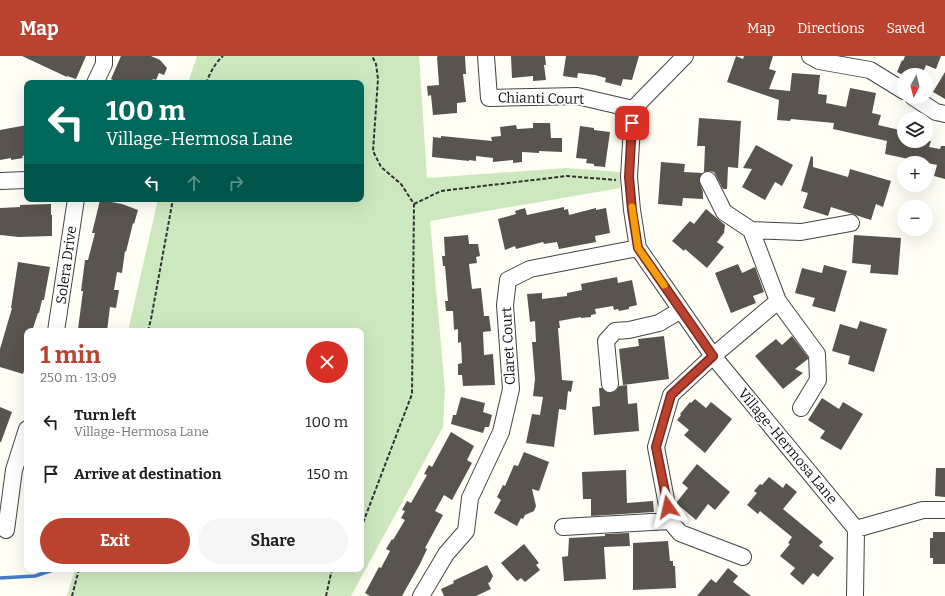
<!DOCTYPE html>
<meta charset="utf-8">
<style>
body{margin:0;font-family:Bitter,serif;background:#f6f6f6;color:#202124;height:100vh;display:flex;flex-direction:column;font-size:15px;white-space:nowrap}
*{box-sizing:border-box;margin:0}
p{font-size:13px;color:#757577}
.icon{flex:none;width:22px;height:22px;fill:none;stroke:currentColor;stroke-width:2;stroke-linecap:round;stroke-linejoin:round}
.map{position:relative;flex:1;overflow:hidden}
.sheet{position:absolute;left:24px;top:272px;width:340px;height:244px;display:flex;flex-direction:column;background:#fff;border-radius:8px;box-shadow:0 4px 16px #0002}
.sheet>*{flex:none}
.banner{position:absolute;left:24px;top:24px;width:340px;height:122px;border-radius:8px;box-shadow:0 4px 16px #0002;background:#00695c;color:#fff;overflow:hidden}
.needle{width:26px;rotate:187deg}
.tools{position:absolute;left:897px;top:12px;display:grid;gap:8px}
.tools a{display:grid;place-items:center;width:36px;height:36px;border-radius:50%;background:#fff;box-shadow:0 4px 16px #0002;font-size:20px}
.pin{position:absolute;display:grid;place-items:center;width:34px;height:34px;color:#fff;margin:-17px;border-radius:8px;box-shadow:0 2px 6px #0006}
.me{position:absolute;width:44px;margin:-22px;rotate:349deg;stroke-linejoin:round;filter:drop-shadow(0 0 3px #0008)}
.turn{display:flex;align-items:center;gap:14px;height:84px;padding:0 16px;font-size:18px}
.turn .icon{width:52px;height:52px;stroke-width:2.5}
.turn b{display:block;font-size:28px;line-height:34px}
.lanes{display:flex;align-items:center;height:38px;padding:0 16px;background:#0003;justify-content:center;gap:20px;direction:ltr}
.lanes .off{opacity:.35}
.round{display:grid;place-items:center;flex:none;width:42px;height:42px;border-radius:21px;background:#f6f6f6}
.headline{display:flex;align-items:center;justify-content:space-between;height:68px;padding:0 16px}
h1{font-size:24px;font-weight:700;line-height:30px;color:#bb422e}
.cta{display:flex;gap:8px;margin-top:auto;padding:8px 16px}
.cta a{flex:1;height:46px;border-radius:24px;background:#bb422e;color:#fff;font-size:16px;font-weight:700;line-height:46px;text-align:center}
.cta a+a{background:#f6f6f6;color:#202124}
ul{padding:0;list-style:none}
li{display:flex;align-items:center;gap:12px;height:52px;padding:0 16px}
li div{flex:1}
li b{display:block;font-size:15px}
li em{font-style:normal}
header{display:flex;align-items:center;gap:24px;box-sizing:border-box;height:56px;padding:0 20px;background:#bb422e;color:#fff}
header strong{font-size:19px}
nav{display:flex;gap:22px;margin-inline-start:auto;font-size:14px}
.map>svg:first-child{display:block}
.green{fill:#cde8bf}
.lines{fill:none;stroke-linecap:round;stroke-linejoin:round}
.stream{stroke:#467cc7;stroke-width:3.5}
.building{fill:#59544d}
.minor-casing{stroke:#444;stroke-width:18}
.path{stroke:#333;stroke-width:2;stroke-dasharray:4 2;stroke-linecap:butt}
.minor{stroke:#fff;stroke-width:16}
.route-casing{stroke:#7a2b1e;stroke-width:10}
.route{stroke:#bb422e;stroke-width:7}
.slow{stroke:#f59e0b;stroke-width:7}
.labels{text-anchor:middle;stroke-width:4;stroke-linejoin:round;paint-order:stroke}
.street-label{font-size:14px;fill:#111;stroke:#fff}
</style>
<header>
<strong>Map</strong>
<nav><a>Map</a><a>Directions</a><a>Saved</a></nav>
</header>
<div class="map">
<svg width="945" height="540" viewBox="0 0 945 540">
<rect width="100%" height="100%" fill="#fefef5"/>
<path class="green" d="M197 0H419L427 122 566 112 620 116V132L430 165 445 334 443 371 351 540H67L75 513H361V275H128L158 143H361V27H188Z"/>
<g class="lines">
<path class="stream" d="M0 522 35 520 56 513"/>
</g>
<path class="building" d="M22 0H86L76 23 67 20V21Z
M121 0H151L160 4 167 12 164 19 159 17 156 24 153 23 151 27H112L113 24 111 23Z
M438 0H465L466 18H463L466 46 457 47V57L433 59 431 39 428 40 427 30 439 29 437 1Z
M511 0H545L546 9H544L546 24 533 25V20L512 22Z
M566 0H639L632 24 623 23 621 30 605 26 606 22 595 19 578 17 577 22 563 20Z
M736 0 743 3 744 0H773L769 13 776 15 769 33 790 35 792 17 820 19 818 38 827 39 826 47 846 51 850 32 876 37 872 57 881 59 878 69 904 75V85H931L929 91 940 93 941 90H945V123L934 120 937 109 885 98 887 85 833 73 834 67 791 63 790 65 777 64 779 44 727 26Z
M905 0H941L936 13 926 9 922 19H903L897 16 902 4 903 5Z
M945 16V43L933 36Z
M699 62 741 65 738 112 728 111 727 133H723L714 116 709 115 704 116 705 90H697Z
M533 67H550L551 82H562V96L539 95V97L522 96V106L513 107V104L493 106V102L476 100V105L469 104V105L432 101 433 81 441 82V80L492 85 491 81 501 80 500 71 516 69 517 73 533 72Z
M27 69V99L22 100 23 102 11 104V102L0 104V74Z
M580 70 594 72V74L610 76 605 111 594 110V108L586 107 587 103 576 102Z
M756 89 793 109 782 130 775 126 765 144 742 131 752 113 743 112Z
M811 100 813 101V111L848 121 850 113 891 125 883 151 876 148 871 164 831 151 828 160 803 152 808 137 801 135Z
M661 106 685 108 684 116 702 117 699 124 703 136V143L683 142 682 150 658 148Z
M100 144 122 148 138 154 134 168 133 167 126 196 125 195 122 217 117 216 114 234H119L116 252 110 251 107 275H85L78 273 83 235H81L85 204H88L95 177H92Z
M51 148V159H52V180L19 181 0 179V152L20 151V149Z
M564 151V154L568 153 569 159 596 152V154L606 152 610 177 595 180 596 186 559 193 557 186 544 188 543 186 516 193 515 190 505 194 498 163 516 158 515 155 525 152 527 159Z
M706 153 725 169 724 177 717 186 724 191 707 212 685 193 684 195 672 185 690 165 694 168Z
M468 179 469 188H478L480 200 476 201 477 207 469 208 472 233 481 232 484 260H489L491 275 483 276 484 299 493 298 495 329 463 330 462 319H458V308L462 307 461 286 458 287V273L454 274 453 255H446L445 245H448L445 210H443L442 200H445L444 181Z
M854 179 901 182 898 219 870 217 871 209 852 207Z
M18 206 50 211 44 244H42L39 257H38L32 275H27V306L23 318 0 311V293L12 252H11Z
M738 208 742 217 755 211 764 236 753 240 756 247 731 257 715 217Z
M824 209 847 215 835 256 812 250 815 242 795 237 802 212 822 217Z
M617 221 618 227 632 224 637 249 629 251V253L619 255 618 253 614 254 613 250 595 253 596 258 591 259V261L581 262V261L559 265 560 272H558L562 324 573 325 571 336 568 335 566 354 559 353 554 391 526 387 532 358 540 359 543 341 533 340 535 323 532 286H536L535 265 530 266 527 238 542 237V243L567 240V237L582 234 581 228Z
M860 265 887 273 874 316 848 308 850 300 832 295 840 268 857 273Z
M664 280 669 323 623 329 619 293 639 290 638 283Z
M792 280 808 301V303L795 313 803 317 783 333 755 300 776 283 782 289Z
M627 329 628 348 637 347 639 375 594 379 592 351 600 350 599 332H602L606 336 610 337 616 335 619 330Z
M461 341 485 347 483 356 492 359 489 371H485L483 377 451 368 453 359H456Z
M822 342 839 353 843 346 863 358 841 394 820 382 825 375 808 364Z
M695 343 706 352 711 346 732 363 705 397 684 379 689 374 677 364 681 359 680 358 690 346 691 347Z
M0 351 12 356 1 386H0Z
M451 376 474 390 467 404 472 407 452 444 444 439 435 455 443 459 425 492 427 493 420 508 402 540H370L365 537 379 511 381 512 390 495 386 493 392 483 393 484 405 464 401 462 405 455 402 454 407 445 411 447 427 419 424 418 429 409 432 411Z
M524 396 549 406 539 435 532 433 536 450 534 455 525 459 523 463 521 462 517 470 494 457 501 444 497 441 503 429 505 430 514 409 518 410Z
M697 408 730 436 715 454 708 448 696 464 676 447 688 432 682 427Z
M936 412H945V441L935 440Z
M626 414 627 447 653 445 654 456 591 460V443H583L582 416Z
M769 421 783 432 786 427 797 436 783 453 823 486 819 490 834 502 818 521 813 517 803 529 790 518 795 512 780 500 790 488 788 487 792 481 760 455 758 458 747 449 757 437 754 435 760 428 762 429Z
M933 476H945V508H933V502H930V482H933Z
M629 477 630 490 604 491 606 523 564 525 562 501 568 500 569 482 605 480V478Z
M668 485 670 505H673V510H675L676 532 633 534V487Z
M524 488 539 507 536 509 540 514 525 526 521 522 517 525 501 507Z
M487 509 493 520 490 526 488 527 491 533 476 540H444L441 533 454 527 453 525Z
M728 512 738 520 733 526 751 540H697L711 523 716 527Z"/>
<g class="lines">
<g class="minor-casing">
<path id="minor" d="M486 0 489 42 577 40 633 53
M810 0 819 5 870 14 904 35
M95 27 104 8V0
M913 41 936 56 945 58
M633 53 629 121 632 154 638 192 713 300 856 473 855 540
M633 53 685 0
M708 124 724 156 751 174 778 245 817 298 818 324 801 352
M0 125 27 124
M751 174 801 176 851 167
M56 275 76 143
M610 328 606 285 615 275 629 274 659 267 681 254
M563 471 670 465
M856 473 923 454H945
M6 474 14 414 27 373
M743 501 680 477 670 465 656 391 671 339 713 300 778 245
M421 540 446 498 466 475 470 442 501 376 511 333 505 249 508 224 530 213 638 192"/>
</g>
<path class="path" d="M206 27C210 17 215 7 223 0
M414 148 441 135 567 120 616 124
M148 275 151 263 173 143
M361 472 412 338 414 148 401 128 381 111 373 95 378 23 376 8 372 0
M72 540 79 513
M326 540 332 513"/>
<use href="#minor" class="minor"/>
</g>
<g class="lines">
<g class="route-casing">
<path id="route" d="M632 67 629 121 632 154 638 192 713 300 671 339 656 391 668 451"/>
</g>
<use href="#route" class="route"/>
<path class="slow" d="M632 151 638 192 664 229"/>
</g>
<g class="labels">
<g class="street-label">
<text transform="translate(541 42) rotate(1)" y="5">Chianti Court</text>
<text transform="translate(66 209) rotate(-82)" y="5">Solera Drive</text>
<text transform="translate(508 290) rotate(-93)" y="5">Claret Court</text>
<text transform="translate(788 390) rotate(50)" y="5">Village-Hermosa Lane</text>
</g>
</g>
</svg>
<div class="tools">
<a><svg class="needle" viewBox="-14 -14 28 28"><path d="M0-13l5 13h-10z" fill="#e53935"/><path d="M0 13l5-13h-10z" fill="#757577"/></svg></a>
<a><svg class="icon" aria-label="layers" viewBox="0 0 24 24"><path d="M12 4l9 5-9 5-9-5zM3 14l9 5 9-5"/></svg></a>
<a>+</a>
<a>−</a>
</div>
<div class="pin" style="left:632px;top:67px;background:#d93025"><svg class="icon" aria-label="arrive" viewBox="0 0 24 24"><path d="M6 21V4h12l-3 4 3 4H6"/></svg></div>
<svg class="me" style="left:668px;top:451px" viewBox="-20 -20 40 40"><path d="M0-17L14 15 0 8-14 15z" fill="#bb422e" stroke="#fff" stroke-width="4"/></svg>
<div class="banner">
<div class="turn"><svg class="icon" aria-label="left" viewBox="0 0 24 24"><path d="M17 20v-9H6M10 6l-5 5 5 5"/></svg><div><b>100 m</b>Village-Hermosa Lane</div></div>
<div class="lanes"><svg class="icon" aria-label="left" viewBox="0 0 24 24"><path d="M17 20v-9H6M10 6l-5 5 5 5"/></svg><svg class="icon off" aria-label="ahead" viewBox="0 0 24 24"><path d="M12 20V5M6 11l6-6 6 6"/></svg><svg class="icon off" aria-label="right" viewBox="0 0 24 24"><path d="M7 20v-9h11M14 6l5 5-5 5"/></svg></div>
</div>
<section class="sheet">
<div class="headline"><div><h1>1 min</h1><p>250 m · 13:09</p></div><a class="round" style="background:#d93025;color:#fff"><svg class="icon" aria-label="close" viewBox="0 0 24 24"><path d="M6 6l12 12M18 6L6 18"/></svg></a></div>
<ul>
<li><svg class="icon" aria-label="left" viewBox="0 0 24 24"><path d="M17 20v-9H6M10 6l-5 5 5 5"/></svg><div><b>Turn left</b><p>Village-Hermosa Lane</p></div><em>100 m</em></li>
<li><svg class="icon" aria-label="arrive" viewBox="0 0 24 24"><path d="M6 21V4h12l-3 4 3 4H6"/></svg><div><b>Arrive at destination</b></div><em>150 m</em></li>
</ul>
<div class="cta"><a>Exit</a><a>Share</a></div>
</section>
</div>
